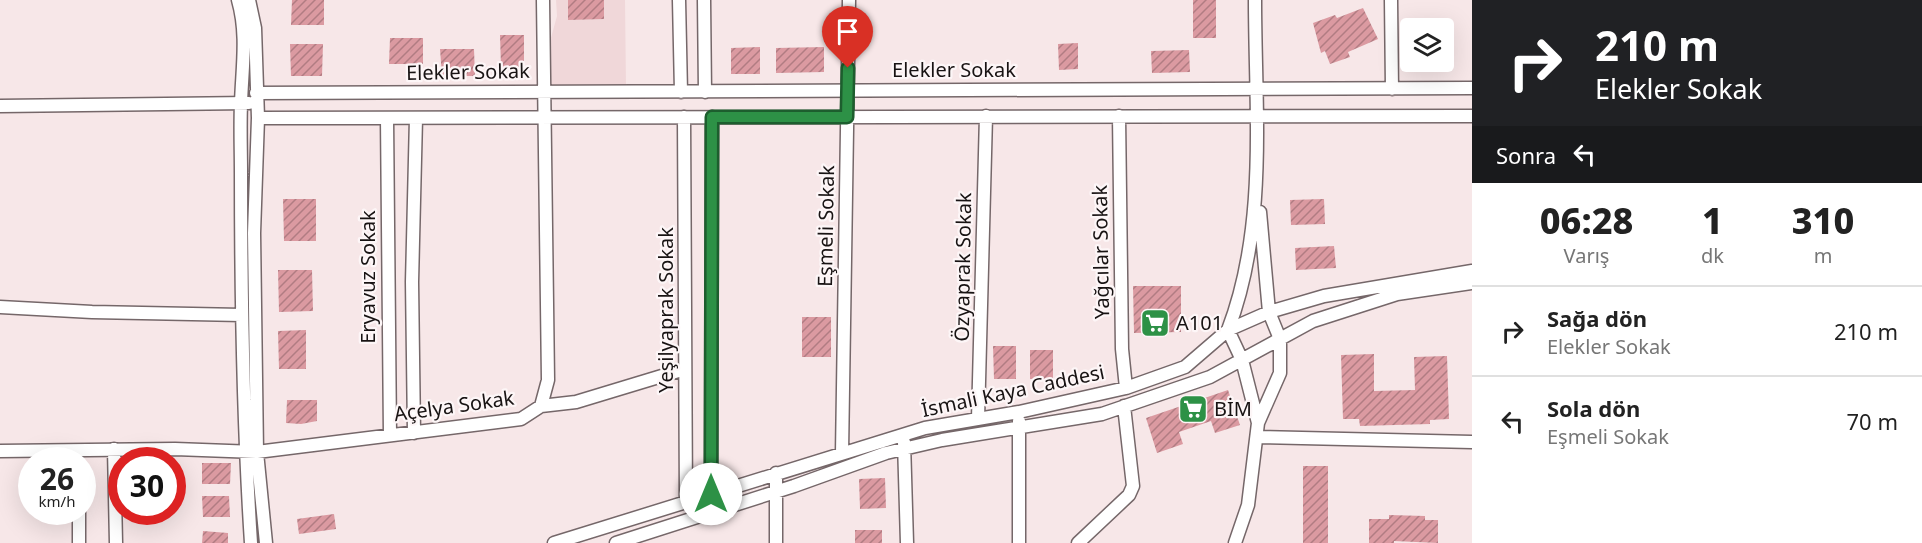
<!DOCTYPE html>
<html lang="tr">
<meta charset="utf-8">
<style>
body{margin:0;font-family:"Noto Sans",sans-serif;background:#f2f2f2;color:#222;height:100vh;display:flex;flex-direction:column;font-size:22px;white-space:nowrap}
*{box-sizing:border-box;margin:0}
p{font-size:20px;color:#767676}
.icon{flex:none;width:33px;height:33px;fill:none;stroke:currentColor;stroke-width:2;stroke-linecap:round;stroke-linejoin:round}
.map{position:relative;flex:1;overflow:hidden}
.panel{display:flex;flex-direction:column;background:#fff;width:450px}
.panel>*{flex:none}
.guide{background:#202124;color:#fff;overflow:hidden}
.controls{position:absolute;left:1400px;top:18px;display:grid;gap:12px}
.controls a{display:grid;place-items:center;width:54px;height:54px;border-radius:6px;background:#fff;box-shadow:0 6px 24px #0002;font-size:30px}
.speed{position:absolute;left:18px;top:447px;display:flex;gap:12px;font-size:30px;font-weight:700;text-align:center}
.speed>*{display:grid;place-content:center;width:78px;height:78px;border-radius:50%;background:#fff;box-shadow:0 6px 24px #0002;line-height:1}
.speed small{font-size:15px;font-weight:400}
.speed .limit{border:9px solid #d22;background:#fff;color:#111}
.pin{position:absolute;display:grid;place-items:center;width:51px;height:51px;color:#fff;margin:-62px -26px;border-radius:50% 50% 50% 0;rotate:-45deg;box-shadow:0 0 6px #0007}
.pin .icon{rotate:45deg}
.me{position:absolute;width:66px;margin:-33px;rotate:0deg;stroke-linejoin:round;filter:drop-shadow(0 0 4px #0008)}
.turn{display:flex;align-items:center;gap:21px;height:126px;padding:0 24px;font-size:27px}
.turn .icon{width:78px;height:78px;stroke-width:2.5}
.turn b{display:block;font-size:42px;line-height:51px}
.then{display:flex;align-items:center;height:57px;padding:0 24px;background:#0003;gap:12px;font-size:22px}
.eta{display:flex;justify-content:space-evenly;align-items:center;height:102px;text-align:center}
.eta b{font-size:36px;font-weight:800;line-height:42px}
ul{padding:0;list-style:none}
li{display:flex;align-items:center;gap:18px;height:90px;padding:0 24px;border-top:2px solid #e0e0e0}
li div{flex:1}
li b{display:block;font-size:22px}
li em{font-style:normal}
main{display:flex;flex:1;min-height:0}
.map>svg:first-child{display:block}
.built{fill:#f0d7d9}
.building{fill:url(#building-hatch)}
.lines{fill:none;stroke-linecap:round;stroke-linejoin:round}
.minor-casing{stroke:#756769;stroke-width:15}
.minor{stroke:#fff;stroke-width:12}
.route-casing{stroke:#1d5e2e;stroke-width:15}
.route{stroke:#2d9146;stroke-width:10}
.labels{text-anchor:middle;stroke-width:4.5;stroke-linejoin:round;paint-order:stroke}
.street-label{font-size:20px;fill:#181313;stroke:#fdf6f7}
.poi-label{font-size:20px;fill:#181313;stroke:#fdf6f7;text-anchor:start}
</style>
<main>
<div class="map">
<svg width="1472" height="543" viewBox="0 0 1472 543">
<defs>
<pattern id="building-hatch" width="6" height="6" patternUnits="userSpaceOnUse" patternTransform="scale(1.5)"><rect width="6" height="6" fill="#db9aa1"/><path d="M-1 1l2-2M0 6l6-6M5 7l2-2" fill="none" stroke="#b17c82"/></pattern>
</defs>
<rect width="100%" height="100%" fill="#f7e7e8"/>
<path class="built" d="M556 0H625L626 87 550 88 549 45 557 16Z"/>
<path class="building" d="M292 0H324V25H291Z
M568 0H604V19L568 20Z
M1193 0H1216V38H1193Z
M1363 8 1378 39 1348 52 1350 57 1330 64 1325 51 1321 53 1313 23 1335 15 1337 18Z
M500 35H524V67H501Z
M390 38H423V64H389Z
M1078 43V69L1059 70 1058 44Z
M290 44H323L322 76H291Z
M760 47V74H731V48Z
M824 47V72L776 73V48Z
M440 49H474L475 76H442Z
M1189 50 1190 72 1152 73 1151 51Z
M283 199H316V241H284Z
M1324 199 1325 224 1291 225 1290 200Z
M1334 246 1336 268 1296 270 1295 248Z
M278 270H312L313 311 279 312Z
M1133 286H1181V332L1134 333Z
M802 317H831V357H802Z
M306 330V369H279L278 331Z
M993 346H1016V379H994Z
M1030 350H1053V379H1030Z
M1374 354V391L1415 390 1414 357 1447 356 1449 419 1430 420V424L1360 426 1359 419H1343L1341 355Z
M1228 390 1240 425 1215 433 1211 421 1179 432 1183 444 1157 453 1146 418Z
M287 400H317V421L301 424 286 423Z
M202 463H231L230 484H202Z
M1303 466H1328V543H1303Z
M885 478 886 508 860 509 859 479Z
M202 496H229L230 517H203Z
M334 514 336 529 299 534 297 519Z
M1389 515 1425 516V520H1438V543L1394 541V543H1369V519H1389Z
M855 530H882V543H855Z
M203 531 228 533V543H202Z"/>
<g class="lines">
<g class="minor-casing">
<path id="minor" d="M238 0C248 35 242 68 241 104 240 127 241 150 241 173 241 296 243 420 251 543
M249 0 255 28 258 118 254 233 257 452 266 543
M679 0 681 92
M704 0 705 92
M1255 0C1255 110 1268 225 1228 330L1242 360 1258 423
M1391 0 1392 89
M256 93 1472 88
M0 106 249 103
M1119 116 1122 349 1126 388
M684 117 686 503
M258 118 1472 116
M387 118 390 435
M0 307 92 312 242 315
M541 406 548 380 543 0
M978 419 986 116
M414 433 412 282 416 118
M1257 437 1472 442
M904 442 907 543
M114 449 116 543
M0 451 175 449 257 452 521 419 541 406 576 402 685 369
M842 453 849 0
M776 473V543
M711 494 712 117
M79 512V543
M554 543 925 428 1019 412 1126 388 1185 367 1228 330 1269 312 1324 296 1472 271
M616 543 794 486 886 453 942 440 1102 414 1210 377 1313 321 1397 294 1472 283
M1019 543V421
M1078 543 1129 495 1133 486 1124 406
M1235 543 1248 505 1258 423 1280 373V339L1269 312 1260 212"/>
</g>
<use href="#minor" class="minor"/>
</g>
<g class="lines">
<g class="route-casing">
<path id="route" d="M711 494 712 117H847L848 68"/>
</g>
<use href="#route" class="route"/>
</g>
<defs>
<g id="supermarket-square" transform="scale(1.5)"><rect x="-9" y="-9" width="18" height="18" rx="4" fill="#2d9146" stroke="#fdf6f7"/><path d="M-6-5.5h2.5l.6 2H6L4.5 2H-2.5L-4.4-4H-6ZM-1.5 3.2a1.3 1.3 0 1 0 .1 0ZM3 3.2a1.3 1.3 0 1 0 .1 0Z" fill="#fff"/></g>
</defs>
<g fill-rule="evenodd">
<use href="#supermarket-square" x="1155" y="323"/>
<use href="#supermarket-square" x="1193" y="409"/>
</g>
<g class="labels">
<g class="street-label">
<text x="954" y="77">Elekler Sokak</text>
<text transform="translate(468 72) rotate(-1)" y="7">Elekler Sokak</text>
<text transform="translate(826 226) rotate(-89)" y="7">Eşmeli Sokak</text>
<text transform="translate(1101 252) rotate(-91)" y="7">Yağcılar Sokak</text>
<text transform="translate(963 267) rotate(-89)" y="7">Özyaprak Sokak</text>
<text transform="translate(368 277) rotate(-90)" y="7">Eryavuz Sokak</text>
<text transform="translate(666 310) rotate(-90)" y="7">Yeşilyaprak Sokak</text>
<text transform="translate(1013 391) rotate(-12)" y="7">İsmali Kaya Caddesi</text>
<text transform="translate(454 406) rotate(-8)" y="7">Açelya Sokak</text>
</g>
<g class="poi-label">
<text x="1176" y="330">A101</text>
<text x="1214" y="416">BİM</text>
</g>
</g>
</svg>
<div class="controls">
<a><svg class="icon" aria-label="layers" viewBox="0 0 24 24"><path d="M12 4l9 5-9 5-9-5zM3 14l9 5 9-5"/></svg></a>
</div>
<div class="speed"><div>26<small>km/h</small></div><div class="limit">30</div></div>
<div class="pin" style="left:848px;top:68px;background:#d93025"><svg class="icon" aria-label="arrive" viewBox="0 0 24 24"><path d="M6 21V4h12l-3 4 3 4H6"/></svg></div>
<svg class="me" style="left:711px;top:494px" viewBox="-20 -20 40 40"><circle r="19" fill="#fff"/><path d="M0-13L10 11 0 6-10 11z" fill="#2d9146"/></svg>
</div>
<section class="panel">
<div class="guide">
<div class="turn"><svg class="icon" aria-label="right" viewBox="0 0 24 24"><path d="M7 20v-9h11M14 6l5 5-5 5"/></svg><div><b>210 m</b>Elekler Sokak</div></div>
<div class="then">Sonra<svg class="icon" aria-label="left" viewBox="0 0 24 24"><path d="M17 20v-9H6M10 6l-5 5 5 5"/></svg></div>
</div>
<div class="eta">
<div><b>06:28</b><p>Varış</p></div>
<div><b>1</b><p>dk</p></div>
<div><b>310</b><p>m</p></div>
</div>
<ul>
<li><svg class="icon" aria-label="right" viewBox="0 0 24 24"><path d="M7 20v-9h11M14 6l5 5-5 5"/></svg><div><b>Sağa dön</b><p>Elekler Sokak</p></div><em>210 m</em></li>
<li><svg class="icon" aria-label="left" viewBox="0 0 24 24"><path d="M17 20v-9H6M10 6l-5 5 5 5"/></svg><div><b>Sola dön</b><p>Eşmeli Sokak</p></div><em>70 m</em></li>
</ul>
</section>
</main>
